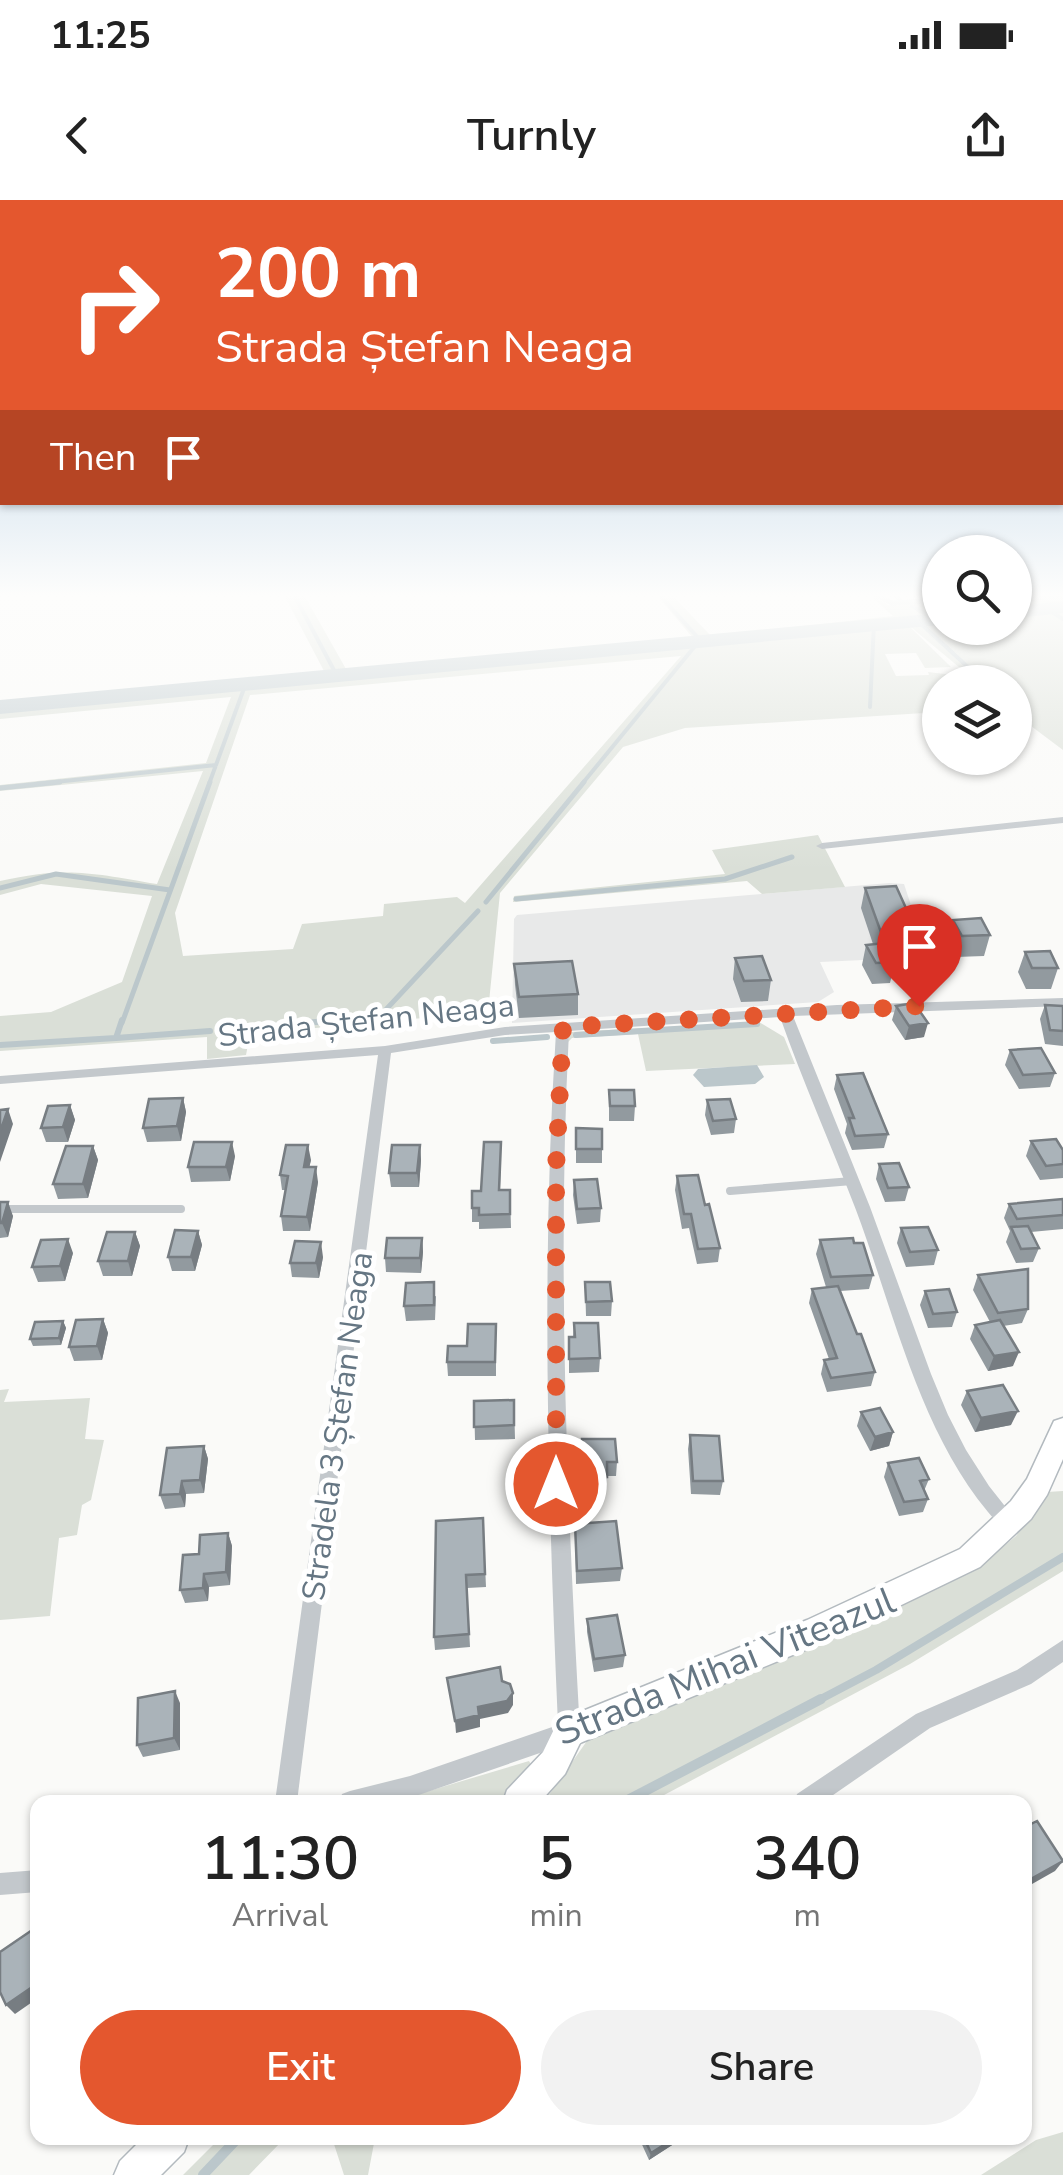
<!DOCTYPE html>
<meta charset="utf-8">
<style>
body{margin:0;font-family:"Nunito Sans",sans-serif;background:#f2f2f2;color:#222;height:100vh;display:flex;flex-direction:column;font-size:38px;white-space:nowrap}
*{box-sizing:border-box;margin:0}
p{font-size:32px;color:#767676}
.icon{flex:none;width:55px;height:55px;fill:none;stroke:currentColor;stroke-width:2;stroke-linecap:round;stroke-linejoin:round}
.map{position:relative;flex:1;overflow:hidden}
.sheet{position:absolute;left:30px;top:1595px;width:1002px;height:350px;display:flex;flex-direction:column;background:#fff;border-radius:20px;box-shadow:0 2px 8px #0004}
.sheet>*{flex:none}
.banner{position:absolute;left:0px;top:0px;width:1065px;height:305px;box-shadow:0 2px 8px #0004;background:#e4572e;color:#fff;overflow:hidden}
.controls{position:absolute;left:922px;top:335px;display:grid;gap:20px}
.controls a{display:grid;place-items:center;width:110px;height:110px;border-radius:50%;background:#fff;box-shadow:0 2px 8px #0004;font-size:50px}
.pin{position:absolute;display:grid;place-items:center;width:85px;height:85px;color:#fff;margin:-102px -42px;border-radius:50% 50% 50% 0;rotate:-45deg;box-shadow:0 0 10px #0007}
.pin .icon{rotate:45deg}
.me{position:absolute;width:110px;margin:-55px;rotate:0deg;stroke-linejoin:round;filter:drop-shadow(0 0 8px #0008)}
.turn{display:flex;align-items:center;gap:35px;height:210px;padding:0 50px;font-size:45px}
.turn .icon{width:130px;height:130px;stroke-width:2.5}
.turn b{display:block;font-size:70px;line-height:85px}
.then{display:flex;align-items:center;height:95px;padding:0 50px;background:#0003;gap:20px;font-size:38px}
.eta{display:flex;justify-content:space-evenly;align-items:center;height:170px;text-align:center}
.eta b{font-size:60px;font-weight:600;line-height:70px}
.primary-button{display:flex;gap:20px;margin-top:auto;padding:20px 50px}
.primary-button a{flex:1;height:115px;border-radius:60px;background:#e4572e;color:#fff;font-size:40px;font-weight:600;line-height:115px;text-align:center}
.primary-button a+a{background:#f2f2f2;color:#222}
.status{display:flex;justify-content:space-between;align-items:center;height:70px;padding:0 50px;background:#fff;direction:ltr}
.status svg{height:28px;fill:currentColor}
header{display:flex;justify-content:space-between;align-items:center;height:130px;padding:0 50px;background:#fff;font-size:45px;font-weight:600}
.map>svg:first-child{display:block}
.built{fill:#e8e9e9}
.green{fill:#dadfd7;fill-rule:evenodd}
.water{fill:#bbc7cb}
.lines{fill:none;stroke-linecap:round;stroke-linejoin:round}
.stream-far4{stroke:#bbc7cb;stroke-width:4}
.stream-far3{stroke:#bbc7cb;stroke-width:5}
.stream-far2{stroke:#bbc7cb;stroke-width:6}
.stream-far1{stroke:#bbc7cb;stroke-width:8}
.stream{stroke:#bbc7cb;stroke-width:10}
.river{fill:#bbc7cb;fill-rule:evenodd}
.secondary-casing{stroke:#b3babf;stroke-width:3}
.lane-far2{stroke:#c3c8cc;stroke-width:5}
.lane-far1{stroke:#c3c8cc;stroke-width:6}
.lane{stroke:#c3c8cc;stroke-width:8}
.street{fill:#c3c8cc;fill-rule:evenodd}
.secondary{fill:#fff;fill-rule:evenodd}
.wall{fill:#929a9f}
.shaded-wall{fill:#777d82}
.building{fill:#aab3b9;stroke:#777d82;stroke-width:2.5}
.route{stroke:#e4572e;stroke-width:18;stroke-dasharray:0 32.4}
.labels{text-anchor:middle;stroke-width:10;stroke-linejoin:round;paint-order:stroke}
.street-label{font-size:32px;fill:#657683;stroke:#fff}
.near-street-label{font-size:38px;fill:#657683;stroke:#fff}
</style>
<div class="status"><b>11:25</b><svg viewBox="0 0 49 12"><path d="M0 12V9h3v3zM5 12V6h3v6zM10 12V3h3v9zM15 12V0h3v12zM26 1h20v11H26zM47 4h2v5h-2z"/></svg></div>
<header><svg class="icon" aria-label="back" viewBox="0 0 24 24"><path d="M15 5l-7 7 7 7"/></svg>Turnly<svg class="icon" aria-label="share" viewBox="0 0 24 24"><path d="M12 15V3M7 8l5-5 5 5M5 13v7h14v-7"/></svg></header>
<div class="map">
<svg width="1063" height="1975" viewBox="0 0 1063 1975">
<rect width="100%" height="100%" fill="#fafaf8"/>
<path class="built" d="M889 683 904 684 928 757 820 762 834 792 818 802 512 823 514 719 517 715Z"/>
<path class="green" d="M283 393H303L346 469 693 438 655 393H670L711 436 893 416 867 393 888 405 940 402V428H1015V397L1063 393V550L1015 514V482H977L906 423 951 467 925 468 916 453 885 454 896 476 929 475 928 472 953 475 963 482H940V512L685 528 623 547 500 693 488 812 250 834 246 855 207 859V837L0 851V816L51 812 122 782 152 696 41 684 0 695V681C66 666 92 673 157 684L203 571 0 591V585L206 563 231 497 0 519V502L324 471ZM681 456 465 703 457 697 384 704 383 716 302 724 293 749 183 756 175 713 250 495Z
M818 635 845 687 762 694 747 681 513 702 514 696 725 674 712 650Z
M759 822 784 837 795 864 646 871 638 834 572 838 567 843 571 832Z
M9 1189 4 1202 90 1198 85 1239 104 1240 91 1300 82 1305 77 1335 59 1338 50 1416 0 1420V1190Z
M1063 1291V1371L910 1464 651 1602H544L589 1538 859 1426 981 1365 1016 1336 1047 1292Z
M529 1561 533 1568 527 1582 500 1602H392Z
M1063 1932V1975H981L1036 1940Z
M220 1938H285L249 1975H183Z
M332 1938H375L368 1975H344Z"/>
<path class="water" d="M757 865 764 877 755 884 704 887 693 875 698 869Z"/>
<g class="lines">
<path class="stream-far4" d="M293 393 336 474
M892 393 900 400
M912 406 934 419
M1047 409 1063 419
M917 420 984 482
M870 507 874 423
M36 584 216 565
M209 584 246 483
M582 584 700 440 658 393"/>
<path class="stream-far3" d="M0 588 60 582
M0 688 56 674 170 690
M516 699 725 679 792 657
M486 702 584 582
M122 823 210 582
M308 823 379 817 478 711"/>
<path class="stream-far2" d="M236 829 338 820
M576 835 757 824
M116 838 210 831
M493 841 547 837
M0 845 116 838 122 820"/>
<path class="stream-far1" d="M817 1501 876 1470 1063 1357"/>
<path class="stream" d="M624 1602 821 1499
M203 1975 238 1938"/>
<path class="river" d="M1063 401V413L1015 418V406Z
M940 413V425L0 514V500Z"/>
<g class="secondary-casing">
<path id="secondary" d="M1063 1218V1259L1047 1295 1031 1319 980 1367 829 1440 580 1543 565 1574 540 1602H503L507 1590 543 1552 558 1521 807 1420 960 1349 1011 1301 1027 1279 1054 1221Z
M143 1938H189L184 1952 161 1975H114L120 1961Z"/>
</g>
<path class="lane-far2" d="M873 393 892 403 940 400
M1015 400 1063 395"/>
<path class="lane-far1" d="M919 807 901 770 904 765 924 764"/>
<path class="lane" d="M730 991 852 981
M0 1009H181"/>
<path class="street" d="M1063 617V623L822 649 816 646 822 643Z
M1063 798V806L793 816 870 1007 931 1174 948 1215 966 1250 989 1286 1019 1324 1017 1330 1010 1332C1000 1328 995 1320 988 1312 918 1227 894 1111 856 1010 831 945 803 882 780 817L569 831C557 1065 567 1298 580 1532L576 1539 569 1543 410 1598 392 1602H339L342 1594 350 1591 410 1576 558 1525C548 1294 541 1063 556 832L505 835 391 853 297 1602H275L378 855 0 884V876L385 846 505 827 837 805Z
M1063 1440V1462L1031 1484 930 1528 823 1602H794L797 1594 916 1514 1017 1470Z
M38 1670V1692L0 1695V1673Z"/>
<use href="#secondary" class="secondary"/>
</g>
<path class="wall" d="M865 688 919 737 914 758H893L895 762 890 783 872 784 862 765 866 745 873 744 861 708Z
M953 720 990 735 984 756 956 757 948 740Z
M1025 752 1058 768 1051 789H1026L1018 772Z
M735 758 771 780 768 801 741 802 733 779Z
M514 764 578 794V815L519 818 515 785Z
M1045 805 1063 806V846L1045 844 1040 819Z
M896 806 924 837 905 840 892 820Z
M1010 850 1055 873 1050 887 1019 889 1005 865Z
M837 875 888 934 884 948 852 950 845 933 847 924 834 889Z
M609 890 635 906 634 921H609Z
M183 898 186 912 181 941 147 942 143 928Z
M707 900 736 919 734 933 711 935 705 915Z
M70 905 75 920 68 942H46L41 928Z
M576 928 602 949V963H576Z
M1031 941 1063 950V978L1040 980 1026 956Z
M420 945 421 960 419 987H391L389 973Z
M93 946 98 960 88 998 58 999 53 984Z
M235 956 230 981 191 982 188 967Z
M501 956 500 990H510L511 1028 479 1029V1022H472V991H481Z
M311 960 309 967 318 982 310 1031H283L281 1016 286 990H282L280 975Z
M879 964 909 987 905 1001 885 1002 876 979Z
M677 976 705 1005 720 1048 718 1062 697 1064 689 1028 682 1029 675 990Z
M574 980 601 1008 600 1022 577 1024 573 995Z
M1063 999V1029L1031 1032 1039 1048 1033 1062 1016 1063 1006 1042 1010 1031 1004 1018 1009 1004Z
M0 1002 13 1016 8 1037 0 1038Z
M901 1028 938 1050 934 1065 906 1067 897 1043Z
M198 1031 202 1045 195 1071H172L168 1057Z
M135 1032 140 1046 132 1076H103L98 1061Z
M422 1038 423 1052 421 1073 386 1072 385 1058Z
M820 1040 854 1043 873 1075 869 1089 840 1091 857 1134 875 1172 871 1186 827 1192 821 1174 824 1160 829 1159 809 1103 812 1089 826 1087 816 1054Z
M73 1053 65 1081 38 1082 32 1067Z
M323 1057 319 1078 292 1077 290 1063Z
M978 1075 1028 1109 1022 1123 1003 1126 1013 1166 988 1171 970 1139 975 1125 990 1122 973 1090Z
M585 1082 612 1101 611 1116H586Z
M925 1091 957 1112 952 1127 928 1128 920 1105Z
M436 1096 435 1120 406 1121 404 1106Z
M103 1119 108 1133 102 1160 74 1161 69 1147Z
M63 1121 66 1128 61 1145 33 1146 30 1139Z
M574 1123 600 1158 599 1172 569 1173V1137H573Z
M496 1124V1176H448L447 1162Z
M967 1191 1011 1225 975 1232 961 1205Z
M514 1200 515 1239 475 1240 474 1201Z
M861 1212 893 1232 889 1246 870 1251 857 1226Z
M690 1235 723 1281 720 1295 691 1294 688 1249Z
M582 1239 617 1262 616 1276H607L606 1291H583Z
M204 1246 208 1259 204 1293 186 1294 185 1307 165 1309 160 1295Z
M517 1261H537V1284H517Z
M888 1263 929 1279 924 1291 928 1299 923 1312 899 1316 884 1277Z
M483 1318 486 1387 467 1388 470 1447 435 1450 434 1437Z
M575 1324 622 1368 620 1381 576 1384Z
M228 1333 232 1346 230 1385 209 1387 208 1401 185 1403 180 1390 199 1354Z
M587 1419 625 1455 623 1467 594 1472 587 1432Z
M180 1503V1550L143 1557 137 1545Z
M639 1938H683L649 1960Z"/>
<path class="shaded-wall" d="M928 823 924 837 905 840 909 826Z
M183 898 186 912 181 941 177 926Z
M70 905 75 920 68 942 63 927Z
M8 909 13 924 0 962V932Z
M232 942 235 956 230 981 226 967Z
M308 945 311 960 306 982 304 967Z
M420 945 421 960 419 987 417 973Z
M93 946 98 960 88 998 83 984Z
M316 967 318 982 310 1031 307 1017Z
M8 1002 13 1016 8 1037 2 1023Z
M198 1031 202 1045 195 1071 191 1057Z
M135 1032 140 1046 132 1076 128 1061Z
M422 1038 423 1052 421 1073 420 1058Z
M68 1039 73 1053 65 1081 60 1066Z
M321 1042 323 1057 319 1078 316 1063Z
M103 1119 108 1133 102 1160 97 1146Z
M63 1121 66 1128 61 1145 59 1138Z
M1019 1152 1013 1166 988 1171 994 1156Z
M1018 1211 1011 1225 975 1232 981 1218Z
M893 1232 889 1246 870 1251 875 1237Z
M204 1246 208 1259 204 1293 200 1280Z
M182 1281 186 1294 185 1307 180 1294Z
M228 1333 232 1346 230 1385 226 1372Z
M204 1374 209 1387 208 1401 203 1388Z
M175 1491 180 1503V1550L174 1538Z
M513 1493V1505L508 1513 480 1519V1527L456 1533 455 1521 478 1507Z
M1063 1661 1055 1671 1025 1688V1686L1029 1680Z
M38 1783V1798L15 1814 6 1805Z
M675 1938H683L649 1960 651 1953Z"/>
<path class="building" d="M896 686 919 737 883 738 865 688Z
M981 718 990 735 962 736 953 720Z
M885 743 895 762 876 763 866 745Z
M1050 751 1058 768H1032L1025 752Z
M762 756 771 780 744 781 735 758Z
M572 761 578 794 519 797 514 764Z
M914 803 928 823 909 826 896 806Z
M1045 805 1063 806V831L1050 830Z
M1041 848 1055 873 1023 875 1010 850Z
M863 873 888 934 855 936 849 918H854L837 875Z
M609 890H634L635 906H610Z
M183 898 177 926 143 928 149 899Z
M730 899 736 919 713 921 707 900Z
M70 905 63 927 41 928 48 906Z
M8 909 0 932V910Z
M576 928 602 929V949H576Z
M1056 939 1063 950V964L1046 966 1031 941Z
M194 942H232L226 967H188Z
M484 942H501L499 990H510V1014L479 1015V1008H472V991H481Z
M286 945H308L304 967H316L307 1017 281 1016 288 976 280 975Z
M392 945H420L417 973H389Z
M66 946H93L83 984H53Z
M899 963 909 987 888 988 879 964Z
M698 975 705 1005 709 1004 720 1048 698 1049 691 1014H684L677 976Z
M597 979 601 1008 577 1009 574 980Z
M1063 999V1015L1017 1019 1009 1004Z
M0 1002H8L2 1023H0Z
M1028 1026 1039 1048 1021 1049 1011 1027Z
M928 1027 938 1050 910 1052 901 1028Z
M175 1030 198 1031 191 1057H168Z
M107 1032H135L128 1061H98Z
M387 1038H422L420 1058H385Z
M853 1038 854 1043H863L873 1075 831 1077 820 1040Z
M68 1039 60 1066 32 1067 41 1040Z
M295 1041 321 1042 316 1063H290Z
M1028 1069V1109L998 1113 978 1075Z
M434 1082V1105L404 1106 406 1083Z
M585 1082H610L612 1101 586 1102Z
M838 1086 857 1134H861L875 1172 831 1178 824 1160 837 1158 812 1089Z
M949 1089 957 1112 933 1114 925 1091Z
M103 1119 97 1146 69 1147 76 1120Z
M1000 1120 1019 1152 994 1156 975 1125Z
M63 1121 59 1138 30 1139 35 1122Z
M574 1123H598L600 1158 569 1159V1137H575Z
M468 1124H496L495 1162H447L448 1146H467Z
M1003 1185 1018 1211 981 1218 967 1191Z
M514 1200V1225L474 1227V1201Z
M880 1208 893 1232 875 1237 861 1212Z
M690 1235 719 1236 723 1281H693Z
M582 1239H615L617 1262H607V1277L584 1278Z
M204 1246 200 1280 182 1281 180 1294 160 1295 167 1248Z
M919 1258 929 1279 920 1281 928 1299 904 1302 888 1263Z
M517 1261H537V1277H517Z
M483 1318 485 1374 466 1375 469 1434 434 1437 436 1321Z
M616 1321 622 1368 577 1371 575 1324Z
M228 1333 226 1372 204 1374 203 1388 180 1390 183 1355 199 1354 200 1335Z
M617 1415 625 1455 594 1459 587 1419Z
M500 1467 502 1481 510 1484 513 1493 507 1501 478 1507 479 1515 455 1521 447 1478Z
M175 1491 174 1538 137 1545 138 1498Z
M1037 1621 1063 1661 1029 1680 1025 1673V1627Z
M38 1726V1783L6 1805 0 1792V1752Z
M644 1938H675L651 1953Z"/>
<linearGradient id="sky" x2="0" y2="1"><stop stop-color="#96bcdc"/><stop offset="0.59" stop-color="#fdfdfc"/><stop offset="1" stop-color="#fdfdfc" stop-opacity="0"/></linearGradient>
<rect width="1063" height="670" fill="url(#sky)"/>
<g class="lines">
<path class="route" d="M556 1284V969L563 827 919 806"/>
</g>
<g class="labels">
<g class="street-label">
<text transform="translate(366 820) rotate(-6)" y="11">Strada Ștefan Neaga</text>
<text transform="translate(337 1226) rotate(-82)" y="11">Stradela 3 Ștefan Neaga</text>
</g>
<g class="near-street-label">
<text transform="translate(725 1466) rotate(-22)" y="13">Strada Mihai Viteazul</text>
</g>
</g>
</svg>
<div class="controls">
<a><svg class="icon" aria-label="search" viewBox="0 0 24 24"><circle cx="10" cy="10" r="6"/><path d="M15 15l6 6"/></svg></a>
<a><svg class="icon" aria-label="layers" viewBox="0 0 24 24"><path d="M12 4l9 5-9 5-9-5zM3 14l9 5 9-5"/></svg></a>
</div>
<div class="pin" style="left:919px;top:806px;background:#d93025"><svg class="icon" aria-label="arrive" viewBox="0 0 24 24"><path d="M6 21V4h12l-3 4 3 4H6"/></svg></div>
<svg class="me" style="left:556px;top:1284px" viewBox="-20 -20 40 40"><circle r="17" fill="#e4572e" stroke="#fff" stroke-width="3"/><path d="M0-11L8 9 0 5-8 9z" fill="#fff"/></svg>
<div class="banner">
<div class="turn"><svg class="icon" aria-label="right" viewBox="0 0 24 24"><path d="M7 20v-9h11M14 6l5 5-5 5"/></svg><div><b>200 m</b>Strada Ștefan Neaga</div></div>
<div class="then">Then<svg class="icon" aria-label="arrive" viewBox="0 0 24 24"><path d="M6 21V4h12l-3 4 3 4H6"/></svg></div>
</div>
<section class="sheet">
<div class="eta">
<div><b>11:30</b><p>Arrival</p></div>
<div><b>5</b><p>min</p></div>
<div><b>340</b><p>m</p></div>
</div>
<div class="primary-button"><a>Exit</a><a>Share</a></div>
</section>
</div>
